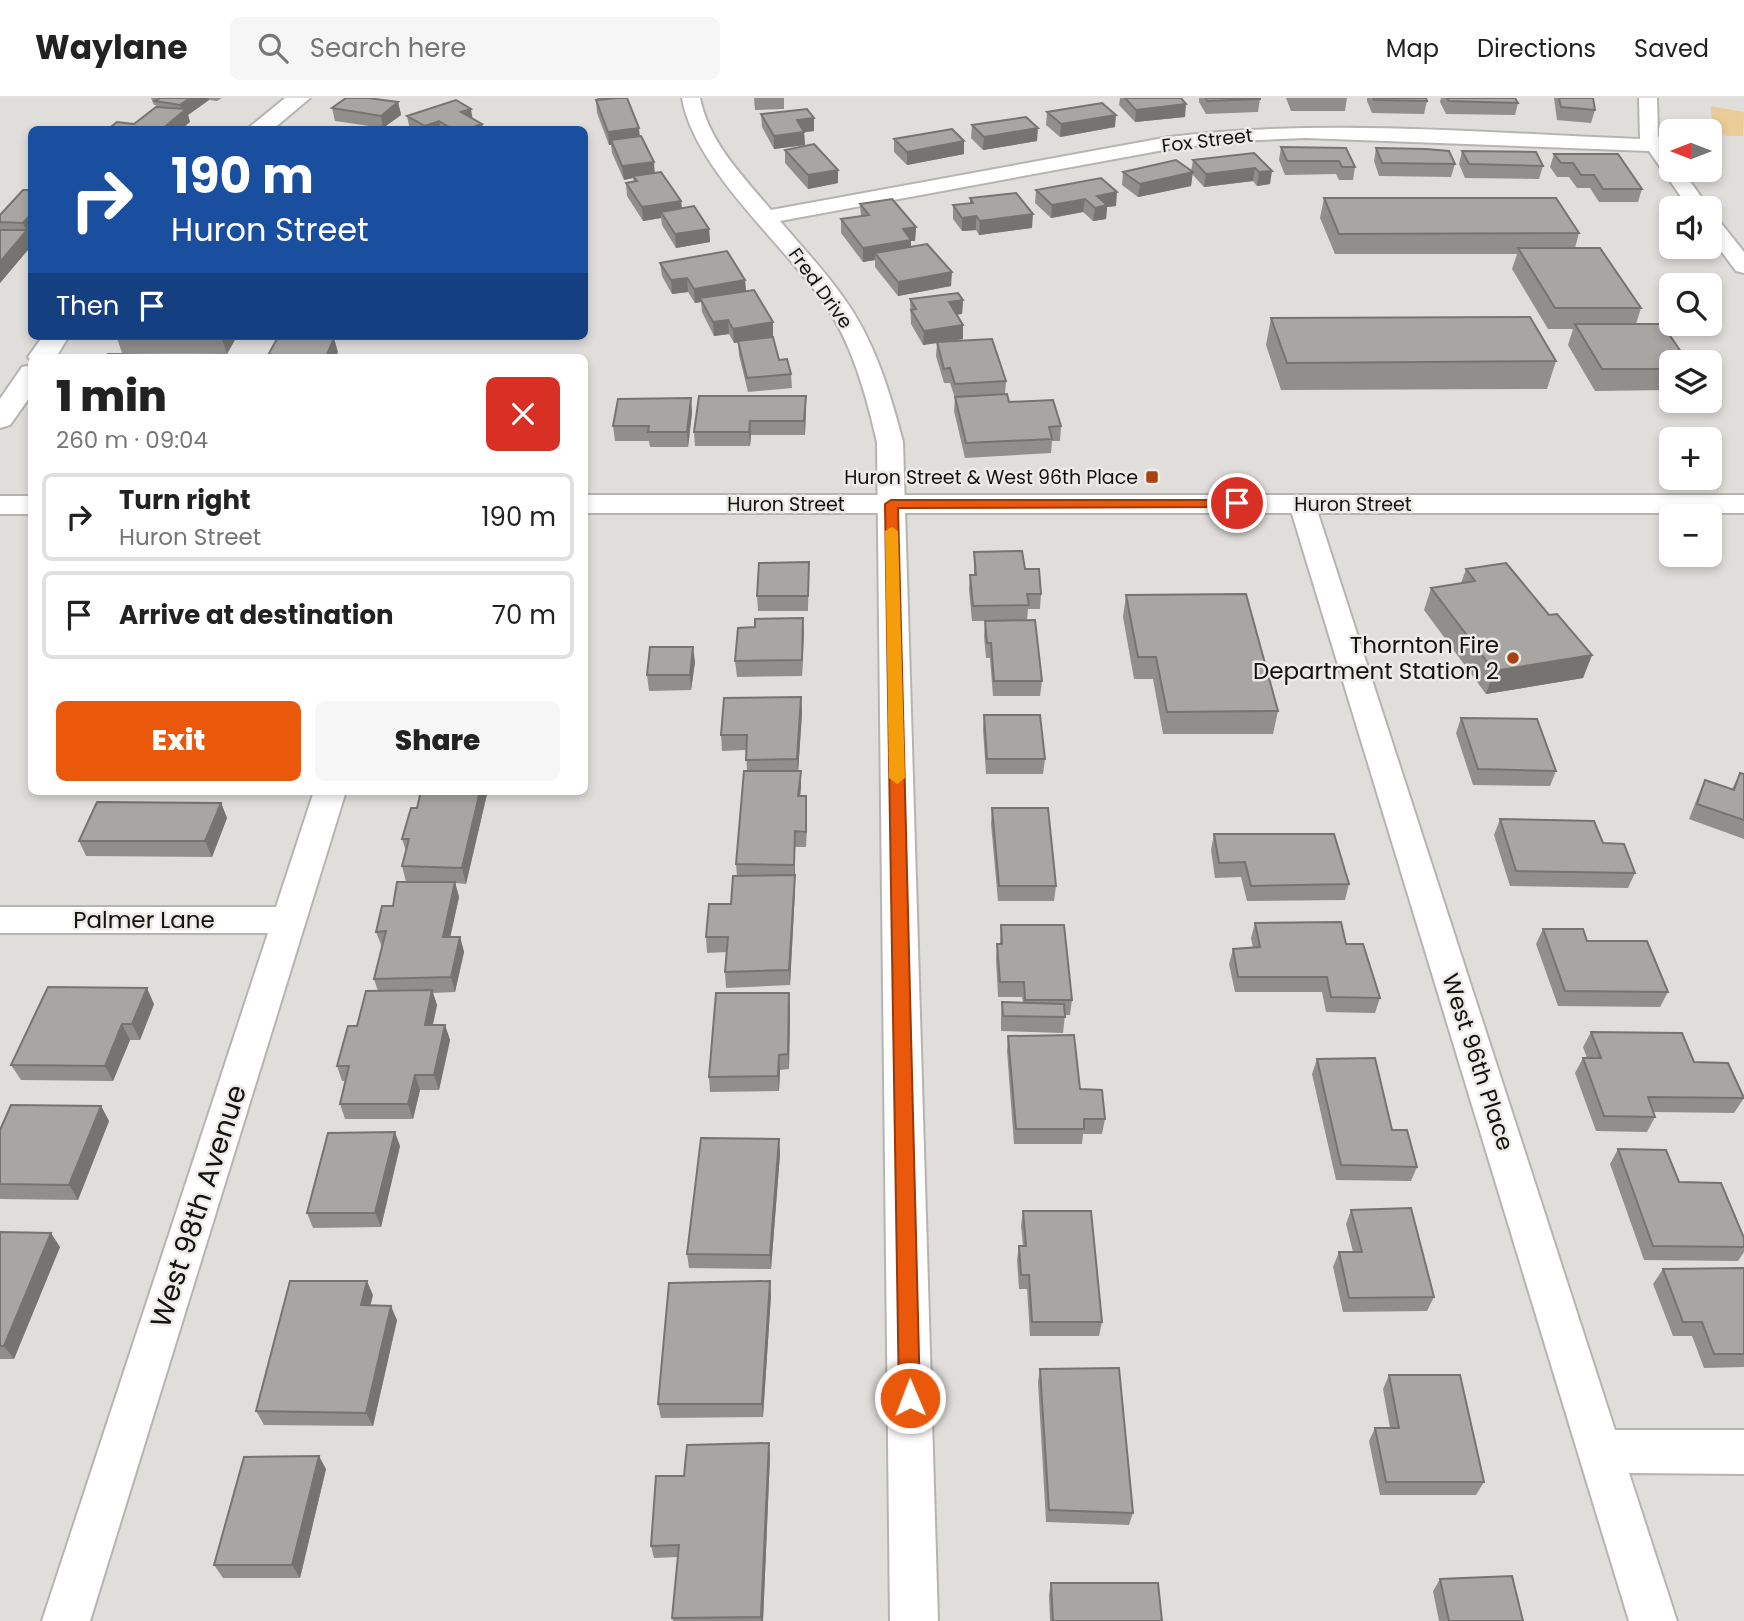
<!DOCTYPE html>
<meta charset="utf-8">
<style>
body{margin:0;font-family:Poppins,sans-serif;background:#f6f6f6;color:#222;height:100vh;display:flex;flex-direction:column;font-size:26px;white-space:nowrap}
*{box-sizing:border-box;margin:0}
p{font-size:23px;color:#767676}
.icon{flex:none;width:38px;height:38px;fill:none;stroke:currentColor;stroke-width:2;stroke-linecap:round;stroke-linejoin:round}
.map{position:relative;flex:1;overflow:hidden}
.details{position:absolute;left:28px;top:256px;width:560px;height:441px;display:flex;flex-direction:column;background:#fff;border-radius:10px;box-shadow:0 4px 10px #0003}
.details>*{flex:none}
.hud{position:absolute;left:28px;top:28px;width:560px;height:214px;border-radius:10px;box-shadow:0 4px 10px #0003;background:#1a4fa0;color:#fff;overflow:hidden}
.needle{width:46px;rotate:270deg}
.tools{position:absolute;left:1659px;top:21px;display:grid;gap:14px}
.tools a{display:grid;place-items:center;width:63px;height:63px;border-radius:10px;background:#fff;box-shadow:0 4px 10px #0003;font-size:35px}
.pin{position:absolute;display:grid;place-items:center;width:60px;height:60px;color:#fff;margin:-30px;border:4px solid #fff;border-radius:50%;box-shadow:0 2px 7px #0007}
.me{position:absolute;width:77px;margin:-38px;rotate:359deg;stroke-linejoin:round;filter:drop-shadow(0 0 5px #0008)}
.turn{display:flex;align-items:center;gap:24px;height:147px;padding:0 28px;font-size:32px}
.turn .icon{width:91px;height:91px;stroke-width:2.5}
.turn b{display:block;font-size:49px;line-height:60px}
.then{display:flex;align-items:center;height:66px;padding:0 28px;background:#0003;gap:14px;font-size:26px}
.round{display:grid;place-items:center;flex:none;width:74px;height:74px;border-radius:10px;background:#f6f6f6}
.overview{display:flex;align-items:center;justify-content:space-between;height:119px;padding:0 28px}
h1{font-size:42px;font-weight:800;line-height:52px}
.button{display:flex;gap:14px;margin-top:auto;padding:14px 28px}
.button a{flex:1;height:80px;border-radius:10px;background:#ea580c;color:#fff;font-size:28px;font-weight:800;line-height:80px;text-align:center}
.button a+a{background:#f6f6f6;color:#222}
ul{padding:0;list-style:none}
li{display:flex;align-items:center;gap:21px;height:88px;margin:0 14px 10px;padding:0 14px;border:4px solid #e0e0e0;border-radius:10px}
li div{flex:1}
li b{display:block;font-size:26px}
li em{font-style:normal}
header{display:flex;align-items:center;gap:42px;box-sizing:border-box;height:98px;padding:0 35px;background:#fff;border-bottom:2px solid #e0e0e0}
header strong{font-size:33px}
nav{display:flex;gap:38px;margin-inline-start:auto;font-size:24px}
.search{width:490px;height:63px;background:#f6f6f6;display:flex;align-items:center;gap:18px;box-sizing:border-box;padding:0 24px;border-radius:10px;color:#767676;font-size:26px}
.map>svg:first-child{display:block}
.green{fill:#e9cc97}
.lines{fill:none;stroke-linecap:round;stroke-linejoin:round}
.street-casing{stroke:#b6b4b0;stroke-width:4}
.secondary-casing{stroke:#b6b4b0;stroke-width:4}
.street{fill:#fff;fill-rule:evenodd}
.secondary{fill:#fff;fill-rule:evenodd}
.wall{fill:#908f8b}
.shaded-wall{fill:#767471}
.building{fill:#a8a6a2;stroke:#767471;stroke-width:2}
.route{fill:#ea580c;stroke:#983908;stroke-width:2}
.slow{fill:#f59e0b}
.poi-dot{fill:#a74312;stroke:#edebe7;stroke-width:2.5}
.labels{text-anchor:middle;stroke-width:5;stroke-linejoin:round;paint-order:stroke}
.far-street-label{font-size:19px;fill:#121210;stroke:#edebe7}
.far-poi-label{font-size:19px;fill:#121210;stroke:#edebe7;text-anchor:end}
.poi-label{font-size:23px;fill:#121210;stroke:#edebe7;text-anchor:end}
.street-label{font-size:23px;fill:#121210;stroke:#edebe7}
.near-street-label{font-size:28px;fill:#121210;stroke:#edebe7}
</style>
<header>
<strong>Waylane</strong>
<div class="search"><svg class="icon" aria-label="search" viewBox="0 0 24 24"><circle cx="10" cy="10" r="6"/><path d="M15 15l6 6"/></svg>Search here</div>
<nav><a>Map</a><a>Directions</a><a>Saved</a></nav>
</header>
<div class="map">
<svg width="1744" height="1523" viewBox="0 0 1744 1523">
<rect width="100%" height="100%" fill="#e0deda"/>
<path class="green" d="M1711 8 1744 14 1743 38H1727L1712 31Z"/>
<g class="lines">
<g class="street-casing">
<path id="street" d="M682 0H700C709 45 743 78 771 112L1169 39C1325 20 1483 35 1640 41L1639 0H1657L1658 38 1671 57V72H1682L1709 110H1689L1649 53 1305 40 1235 43 1169 51 780 123C801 148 824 172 843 199 874 241 890 294 903 344L938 1523H890L877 344C866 296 852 245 824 205 783 145 694 71 682 0Z
M1710 118 1717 120 1744 154V175L1736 173 1710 138Z
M1302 398 1311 400 1315 406 1615 1332H1744V1376L1629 1375 1677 1523H1629L1289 406 1293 400Z
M314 693H346L90 1523H42L268 835H0V809H276Z"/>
</g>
<g class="secondary-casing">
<path id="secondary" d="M285 0H310L272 32H246Z
M43 238H69L56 259H32V264L28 259Z
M32 267V296L10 327 0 330V301L22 269Z
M584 397H1744V415H584Z
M0 398H32V416H0Z"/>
</g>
<use href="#street" class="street"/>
<use href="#secondary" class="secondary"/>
</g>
<path class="wall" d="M151 0H222L217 3 209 2 188 17 190 24 134 26 156 9V7H154Z
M597 0H627L640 38 655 75 681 103 682 110 709 131 710 144 676 150 662 127 661 120 643 123 627 98 626 85 634 84 633 80 624 82 612 55 611 47H609L597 15 596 2H598Z
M754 0H784V11L755 12Z
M1120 0H1181L1185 19 1135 24 1119 7Z
M1199 0H1260V1L1258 14 1206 16 1199 4Z
M1286 0H1347L1345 13H1291Z
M1367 0H1426L1427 3 1424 16 1372 15 1367 3Z
M1441 0H1515L1518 5 1515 17 1446 16 1440 4Z
M1554 0H1593L1595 12 1591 25 1557 22Z
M398 4 401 17 383 30 335 23 332 10Z
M1047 14 1115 29 1060 39 1046 27Z
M761 16 814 20V33L804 34 805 47 774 51 762 29Z
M407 18 473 21 482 26 483 32H410Z
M972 27 1037 43 983 52 971 40Z
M894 41 964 43V56L907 67 894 54Z
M1281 49 1346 50 1355 69 1353 82H1339L1336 76 1285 77 1279 62Z
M1376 50 1455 66 1451 79 1379 78 1374 63Z
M785 52 838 72V85L808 91 785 65Z
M1462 53 1543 68 1539 81 1465 80 1459 66Z
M1254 55 1270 86 1257 88 1253 83 1204 89 1192 76 1191 88 1138 99 1122 87 1123 74 1191 73 1193 62Z
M1554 56 1642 91 1638 104H1599L1590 90H1577L1569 79H1557L1550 69Z
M23 92 29 138 32 147 0 185V117Z
M1036 92 1116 108 1107 109 1106 121 1093 123 1083 114 1051 120 1035 105Z
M970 100 1032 130 979 137 976 132 962 133 953 121V107L970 105Z
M1324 100 1579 135 1575 150 1641 210 1636 226 1671 264V292L1595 293 1568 247 1573 231H1548L1512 171 1517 156H1335L1320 120Z
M860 106 916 129 915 143H911V149L951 188 898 198 875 169V162L863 164 841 135V121L861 118Z
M660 165 745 182 746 193 773 224V239L760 241 791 276 792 290 748 294 739 257 738 244 734 245 729 236 714 238 702 214 701 204 695 205 688 194 672 196 662 178Z
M910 201 963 202 962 216H957L963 241 949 243 1006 283 1005 296 1009 304 1061 328 1060 343H1052L1051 355 965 360 954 313 955 300 950 285H944L936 258 937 245 923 247 911 226Z
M1271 220 1556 263 1547 291 1281 292 1266 247Z
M119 238H237L227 256 122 255 117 240Z
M806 298 805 337H751L750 348H695L694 334Z
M691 300 692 315 688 349H650L649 343H615L613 328Z
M974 454 1025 471 1041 496 1040 511H1028L1027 522 1042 583 1040 598H993L990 560H986L984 538 985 523H1005H972L969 492 970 477H974Z
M809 464 808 513H758L757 498Z
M1466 471 1549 517 1592 557 1583 580 1486 596 1424 512 1431 490 1461 485Z
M1126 497 1278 613 1273 636H1163L1153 581H1134L1123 519Z
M803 520 802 578 737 579 735 563 755 529Z
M695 564 691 592 649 593 647 577Z
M801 599 802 615 798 673 801 688 800 698 807 713 806 749H795V792L790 887 726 890 725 874 727 854 707 855 706 839 731 806 737 778 736 766 747 673 746 652 722 653 721 637Z
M984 617 1045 661 1043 676H986L983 632Z
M1461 620 1556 673 1550 688 1473 687 1456 635Z
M1740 675 1744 676V741L1689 721 1698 698 1705 682 1732 691Z
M421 693H486L487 696 466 786 455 785 459 799 450 839H460L464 854 455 894 433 895 437 907 433 927H445L450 942 439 992H420L413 1021H345L340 1006 345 983H342L337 968 357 928 378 893 374 881 382 849 376 834 393 808 425 784H406L402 768 406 753 402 741 417 710Z
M221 705 227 720 212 759 86 758 79 743Z
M992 710 1056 788 1054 803H998L991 726Z
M1500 721 1603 745 1635 775 1628 790 1510 788 1494 737Z
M1214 736 1349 786 1345 802 1247 803 1241 779 1215 780 1211 752Z
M1255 825 1346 846 1380 900 1375 915 1326 914 1322 894H1235L1229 866 1233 851 1253 850 1251 840Z
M1001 827 1072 902 1070 917H1065L1063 935 1001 933V920L1002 904 1023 905 1022 899H998L996 861 997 846H1000Z
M1543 831 1587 843 1668 894 1660 909 1558 908 1536 846Z
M154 906 140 942H130L113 983 21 982 11 967Z
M790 910 789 971 780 972 779 993 710 994 709 979Z
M1591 934 1694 964 1744 1000 1734 1015 1654 1014 1655 1019 1647 1034 1596 1033 1575 975 1583 960H1587L1583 949Z
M1008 938 1080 991 1105 1021 1102 1036H1083L1082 1046H1014L1007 953Z
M1317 961 1392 1032 1417 1069 1411 1083 1336 1082 1312 976Z
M101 1008 109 1023 78 1102 0 1101V1032Z
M779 1041 780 1056 771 1171 689 1170 687 1156Z
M400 1048 381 1129 313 1130 307 1115Z
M1618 1051 1679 1084 1744 1140V1154L1738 1163 1644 1162 1610 1066Z
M1351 1112 1434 1199 1427 1213 1343 1214 1333 1169 1339 1154H1353L1346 1126Z
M1023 1113 1102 1224 1099 1238H1030L1027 1191H1019L1017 1162 1019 1148H1023L1021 1128Z
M0 1134 60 1149 14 1261H0Z
M1744 1170V1269L1704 1270 1692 1238H1673L1653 1186 1663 1171Z
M770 1183 771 1197 763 1319 661 1320 658 1306Z
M373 1197 370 1207 397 1222 373 1328 264 1327 256 1313Z
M1040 1271 1133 1415 1129 1427 1046 1424 1038 1284Z
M1389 1277 1484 1384 1476 1397H1380L1369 1343 1375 1330H1390L1383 1291Z
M770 1358 763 1523H673L672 1520 678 1459 654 1460 651 1448 684 1378Z
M326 1371 300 1480H223L214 1467Z
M1440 1481 1523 1523H1439L1433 1493Z
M1051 1485 1162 1523H1050L1049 1497Z"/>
<path class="shaded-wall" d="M190 0H209V2L188 17 190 24 181 32H161L182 14 180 7Z
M398 4 401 17 383 30 381 18Z
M1186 6 1185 19 1135 24 1136 12Z
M471 11 473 23 461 14Z
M1116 17 1115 29 1060 39 1061 26Z
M814 20V33L797 35V22Z
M439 23 441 32H426L425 28Z
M482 26 483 32H465Z
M639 30 640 43 611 42V47H609L608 34Z
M1038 30 1037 43 983 52 984 39Z
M804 34 805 47 774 51V38Z
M964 43V56L907 67V54Z
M654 64 655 78H633V80L624 82 622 68Z
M1255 70 1253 83 1204 89 1206 76Z
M838 72V85L808 91V77Z
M1272 73 1270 86 1257 88 1259 74Z
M1193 74 1191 88 1138 99 1140 86Z
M1117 94 1116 108 1107 109 1106 121 1093 123 1097 98Z
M1085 101 1083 114 1051 120 1052 107Z
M681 103 682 116 661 114V120L643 123 642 109Z
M32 115V134L29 138 32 147 0 185V164L26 133 23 125Z
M1033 116 1032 130 979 137 980 123Z
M976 118V132L962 133V120Z
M916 129 915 143H911V155H875V162L863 164V150L903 131Z
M709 131 710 144 676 150 675 136Z
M952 174 951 188 898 198V184Z
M687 180 688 194 672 196 671 182Z
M745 182 746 196 700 200 701 204 695 205 694 191Z
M963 202 962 216 948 218 949 204Z
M728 222 729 236 714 238 713 224Z
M773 224V239L734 245 733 231Z
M963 227V241L923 247 924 233Z
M224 238H237L227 256 222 241Z
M334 240 338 254 336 259H326Z
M806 298V312L805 337 804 323Z
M691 300 692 315 688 349 687 334Z
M750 323 751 337 750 348 749 334Z
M803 520 804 535 802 578V562Z
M693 549 695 564 691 592 690 577Z
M1592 557 1583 580 1486 596 1494 573Z
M801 599 802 615 798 676 797 661Z
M801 673V688L799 713 798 698Z
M480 693H486L487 696 466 786 462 770Z
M806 698 807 713 806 749Z
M221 705 227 720 212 759 205 743Z
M795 733V792L790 887 789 872 794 781Z
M455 784 459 799 447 854 443 839Z
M460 839 464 854 455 894 451 879Z
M147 890 154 906 140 942 132 926Z
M432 892 437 907 429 942 425 927Z
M789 895 790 910 789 971 788 956Z
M122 926 130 942 113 983 105 968Z
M445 927 450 942 439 992 434 977Z
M779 957 780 972 779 993 778 978Z
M415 977 420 992 413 1021 408 1006Z
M101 1008 109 1023 78 1102 69 1087Z
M395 1034 400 1048 381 1129 375 1115Z
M779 1041 780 1056 771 1171 770 1157Z
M51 1135 60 1149 14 1261 4 1248Z
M367 1183 373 1197 367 1221 361 1207Z
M770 1183 771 1197 763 1319 762 1306Z
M391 1208 397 1222 373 1328 366 1315Z
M769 1345 770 1358 763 1523H761Z
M319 1358 326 1371 300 1480 292 1467Z"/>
<path class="building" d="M160 0H190L180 7 155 3Z
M346 0H368L398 4 381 18 332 10Z
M618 0H627L639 30 608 34 596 2Z
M1125 0H1181L1186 6 1136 12Z
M1206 0H1260V1L1207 3Z
M1373 0H1426L1427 3 1374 2Z
M1447 0H1515L1518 5 1449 3Z
M1559 0H1593L1595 12 1561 9Z
M456 2 471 11 461 14 482 26 465 32H454L439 23 425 28 407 18Z
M1102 5 1116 17 1061 26 1047 14Z
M156 9 186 11 161 32H107L117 24 134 26Z
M807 11 814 20 797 22 804 34 774 38 761 16Z
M1026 19 1038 30 984 39 972 27Z
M952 31 964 43 907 54 894 41Z
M641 38 654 64 622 68 611 42Z
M814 46 838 72 808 77 785 52Z
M1281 49 1346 50 1355 69H1342L1339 63H1287Z
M1376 50 1426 51 1449 53 1455 66 1382 65Z
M1462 53 1536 54 1543 68 1469 66Z
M1254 55 1272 73 1259 74 1255 70 1206 76 1193 62Z
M1554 56H1618L1642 91H1603L1594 77H1581L1573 65H1561Z
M1176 62 1193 74 1140 86 1123 74Z
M661 74 681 103 642 109 626 85 637 83 633 78Z
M1101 80 1117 94 1097 98 1107 107 1095 110 1085 101 1052 107 1036 92Z
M23 92H32V115L23 125 0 124V117Z
M1016 95 1033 116 980 123 976 118 962 120 953 107 973 105 970 100Z
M1324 100H1556L1579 135 1339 136Z
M892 101 916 129 903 131 911 142 863 150 841 121 869 117 860 106Z
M694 108 709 131 675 136 661 114Z
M0 132H27L0 164Z
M927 146 952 174 898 184 875 155Z
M1518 150H1600L1641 210H1555Z
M727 153 745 182 694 191 687 180 671 182 660 165Z
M754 192 773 224 733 231 728 222 713 224 700 200Z
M958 195 963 202 949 204 963 227 924 233 911 212 916 211 910 201Z
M1530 219 1556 263 1287 265 1271 220Z
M1575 226H1662L1688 264H1671V271H1602Z
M119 238H224L222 241 117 240Z
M278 239 334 240 326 259H267Z
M773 239 779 262 787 261 791 276 747 280 738 243Z
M992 241 1006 283 955 286 950 270 944 271 937 244Z
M108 256 190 257 189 259H107Z
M1007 296 1009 304 1053 302 1061 328 1049 329 1052 341 966 345 955 299Z
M699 298H806L804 323H750L749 334H694Z
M691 300 687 334H648L649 328H613L618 301Z
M1022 453 1025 471H1039L1041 496H1027L1029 507 973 508 970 477H976L974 454Z
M809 464 808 498H757L759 465Z
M1506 465 1549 517 1557 516 1592 557 1494 573 1431 490 1475 483 1466 471Z
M1246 496 1278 613 1167 614 1156 559H1138L1126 497Z
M803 520 802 562 735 563 738 530 755 529V521Z
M1035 522 1042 583H994L991 545H987L985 523Z
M650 549H693L690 577H647Z
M801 599 797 661 746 662 747 637H721L724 600Z
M984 617H1040L1045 661H987Z
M1461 620 1537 621 1556 673 1478 671Z
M744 673H801L798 698H806V734L795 733 794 767 736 766Z
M1740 675 1744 676V722L1697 706 1705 682 1734 692Z
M421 693H480L462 770 402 768 409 741H402L411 710H417Z
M97 704 221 705 205 743H79Z
M992 710H1048L1056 788H999Z
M1500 721 1594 723 1603 745 1624 746 1635 775 1516 773Z
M1214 736H1334L1349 786 1251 788 1245 764 1219 765Z
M795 777 789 872 725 874 728 839H706L709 806H731L733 778Z
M397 784H455L443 839H460L451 879 374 881 386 833 376 834 382 808H393Z
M1341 824 1346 846H1363L1380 900 1331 899 1327 879H1238L1233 851 1260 849 1255 825Z
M1001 827H1064L1072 902H1025L1024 884H1000L997 846H1002Z
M1543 831H1583L1587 843H1647L1668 894 1565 893Z
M48 889 147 890 132 926H122L105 968 11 967Z
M432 892 425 927H445L434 977H415L408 1006H340L349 968H337L348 928H357L366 893Z
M716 895H789L788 956 779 957 778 978 709 979Z
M1002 904 1064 906 1065 919 1003 918Z
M1591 934 1682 935 1694 964 1728 965 1744 1000 1648 999 1655 1019 1604 1018 1583 960H1601Z
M1074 937 1080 991 1102 992 1105 1021H1084V1031H1016L1008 938Z
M1375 960 1392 1032H1407L1417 1069 1341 1067 1317 961Z
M11 1007 101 1008 69 1087 0 1086V1032Z
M395 1034 375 1115H307L328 1035Z
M701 1040 779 1041 770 1157 687 1156Z
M1618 1051 1666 1052 1679 1084 1721 1085 1744 1140V1149L1653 1148Z
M1411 1110 1434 1199 1349 1200 1339 1154H1362L1351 1112Z
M1023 1113H1091L1102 1224H1032L1029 1177H1021L1019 1148H1026Z
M0 1134 51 1135 4 1248H0Z
M1744 1170V1256H1714L1702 1224H1683L1663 1171Z
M290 1183H367L361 1207 391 1208 366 1315 256 1313Z
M770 1183 762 1306H658L669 1185Z
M1119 1270 1133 1415 1049 1412 1040 1271Z
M1389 1277H1460L1484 1384H1386L1375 1330H1399Z
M769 1345 761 1519 672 1520 679 1447 651 1448 656 1378H684L687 1347Z
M319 1358 292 1467H214L244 1359Z
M1512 1478 1523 1523H1449L1440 1481Z
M1051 1485H1158L1162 1523H1053Z"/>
<path class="route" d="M891 402H1237L1244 405 1237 409 898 410 920 1300 917 1307 910 1310 902 1307 899 1300 885 406Z"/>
<path class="slow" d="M892 429 898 433 905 680 897 686 889 680 885 433Z"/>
<g class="poi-dot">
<rect x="1145" y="372" width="14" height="14" rx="3.5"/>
<circle cx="1513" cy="560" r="7"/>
</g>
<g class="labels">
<g class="far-street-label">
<text transform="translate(1207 42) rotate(-7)" y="7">Fox Street</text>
<text transform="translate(821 190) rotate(54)" y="7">Fred Drive</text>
<text x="786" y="413">Huron Street</text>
<text x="1353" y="413">Huron Street</text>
</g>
<g class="far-poi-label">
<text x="1138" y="386">Huron Street &amp; West 96th Place</text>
</g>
<g class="poi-label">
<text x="1499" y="555">Thornton Fire<tspan x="1499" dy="26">Department Station 2</tspan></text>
</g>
<g class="street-label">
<text x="144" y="830">Palmer Lane</text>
<text transform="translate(1478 964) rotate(72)" y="8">West 96th Place</text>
</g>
<g class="near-street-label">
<text transform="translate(198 1108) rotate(-72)" y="10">West 98th Avenue</text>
</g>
</g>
</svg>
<div class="tools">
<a><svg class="needle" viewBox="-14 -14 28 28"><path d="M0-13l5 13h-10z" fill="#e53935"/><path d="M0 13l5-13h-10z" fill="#767676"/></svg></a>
<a><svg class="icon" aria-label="sound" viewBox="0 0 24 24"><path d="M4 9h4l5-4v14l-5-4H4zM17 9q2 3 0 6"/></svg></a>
<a><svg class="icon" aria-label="search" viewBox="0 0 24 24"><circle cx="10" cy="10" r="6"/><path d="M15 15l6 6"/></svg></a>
<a><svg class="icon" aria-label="layers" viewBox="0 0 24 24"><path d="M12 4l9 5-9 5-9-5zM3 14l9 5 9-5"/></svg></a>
<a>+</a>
<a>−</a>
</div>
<div class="pin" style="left:1237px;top:405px;background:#d93025"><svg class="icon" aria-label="arrive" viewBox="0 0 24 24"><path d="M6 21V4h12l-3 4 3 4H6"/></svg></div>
<svg class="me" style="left:910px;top:1300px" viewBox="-20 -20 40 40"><circle r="17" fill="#ea580c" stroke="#fff" stroke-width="3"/><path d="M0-11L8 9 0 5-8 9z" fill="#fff"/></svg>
<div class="hud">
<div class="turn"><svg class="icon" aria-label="right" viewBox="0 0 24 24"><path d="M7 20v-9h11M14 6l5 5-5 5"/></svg><div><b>190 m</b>Huron Street</div></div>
<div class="then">Then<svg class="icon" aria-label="arrive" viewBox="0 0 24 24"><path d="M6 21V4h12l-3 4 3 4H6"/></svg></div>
</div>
<section class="details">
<div class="overview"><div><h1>1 min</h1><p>260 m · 09:04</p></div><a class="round" style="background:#d93025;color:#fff"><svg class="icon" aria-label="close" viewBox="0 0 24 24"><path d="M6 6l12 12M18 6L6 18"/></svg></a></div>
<ul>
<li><svg class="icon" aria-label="right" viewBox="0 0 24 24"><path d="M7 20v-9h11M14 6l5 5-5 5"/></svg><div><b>Turn right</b><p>Huron Street</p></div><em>190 m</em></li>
<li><svg class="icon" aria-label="arrive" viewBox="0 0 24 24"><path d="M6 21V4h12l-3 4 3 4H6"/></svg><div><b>Arrive at destination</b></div><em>70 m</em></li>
</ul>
<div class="button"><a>Exit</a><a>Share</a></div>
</section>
</div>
